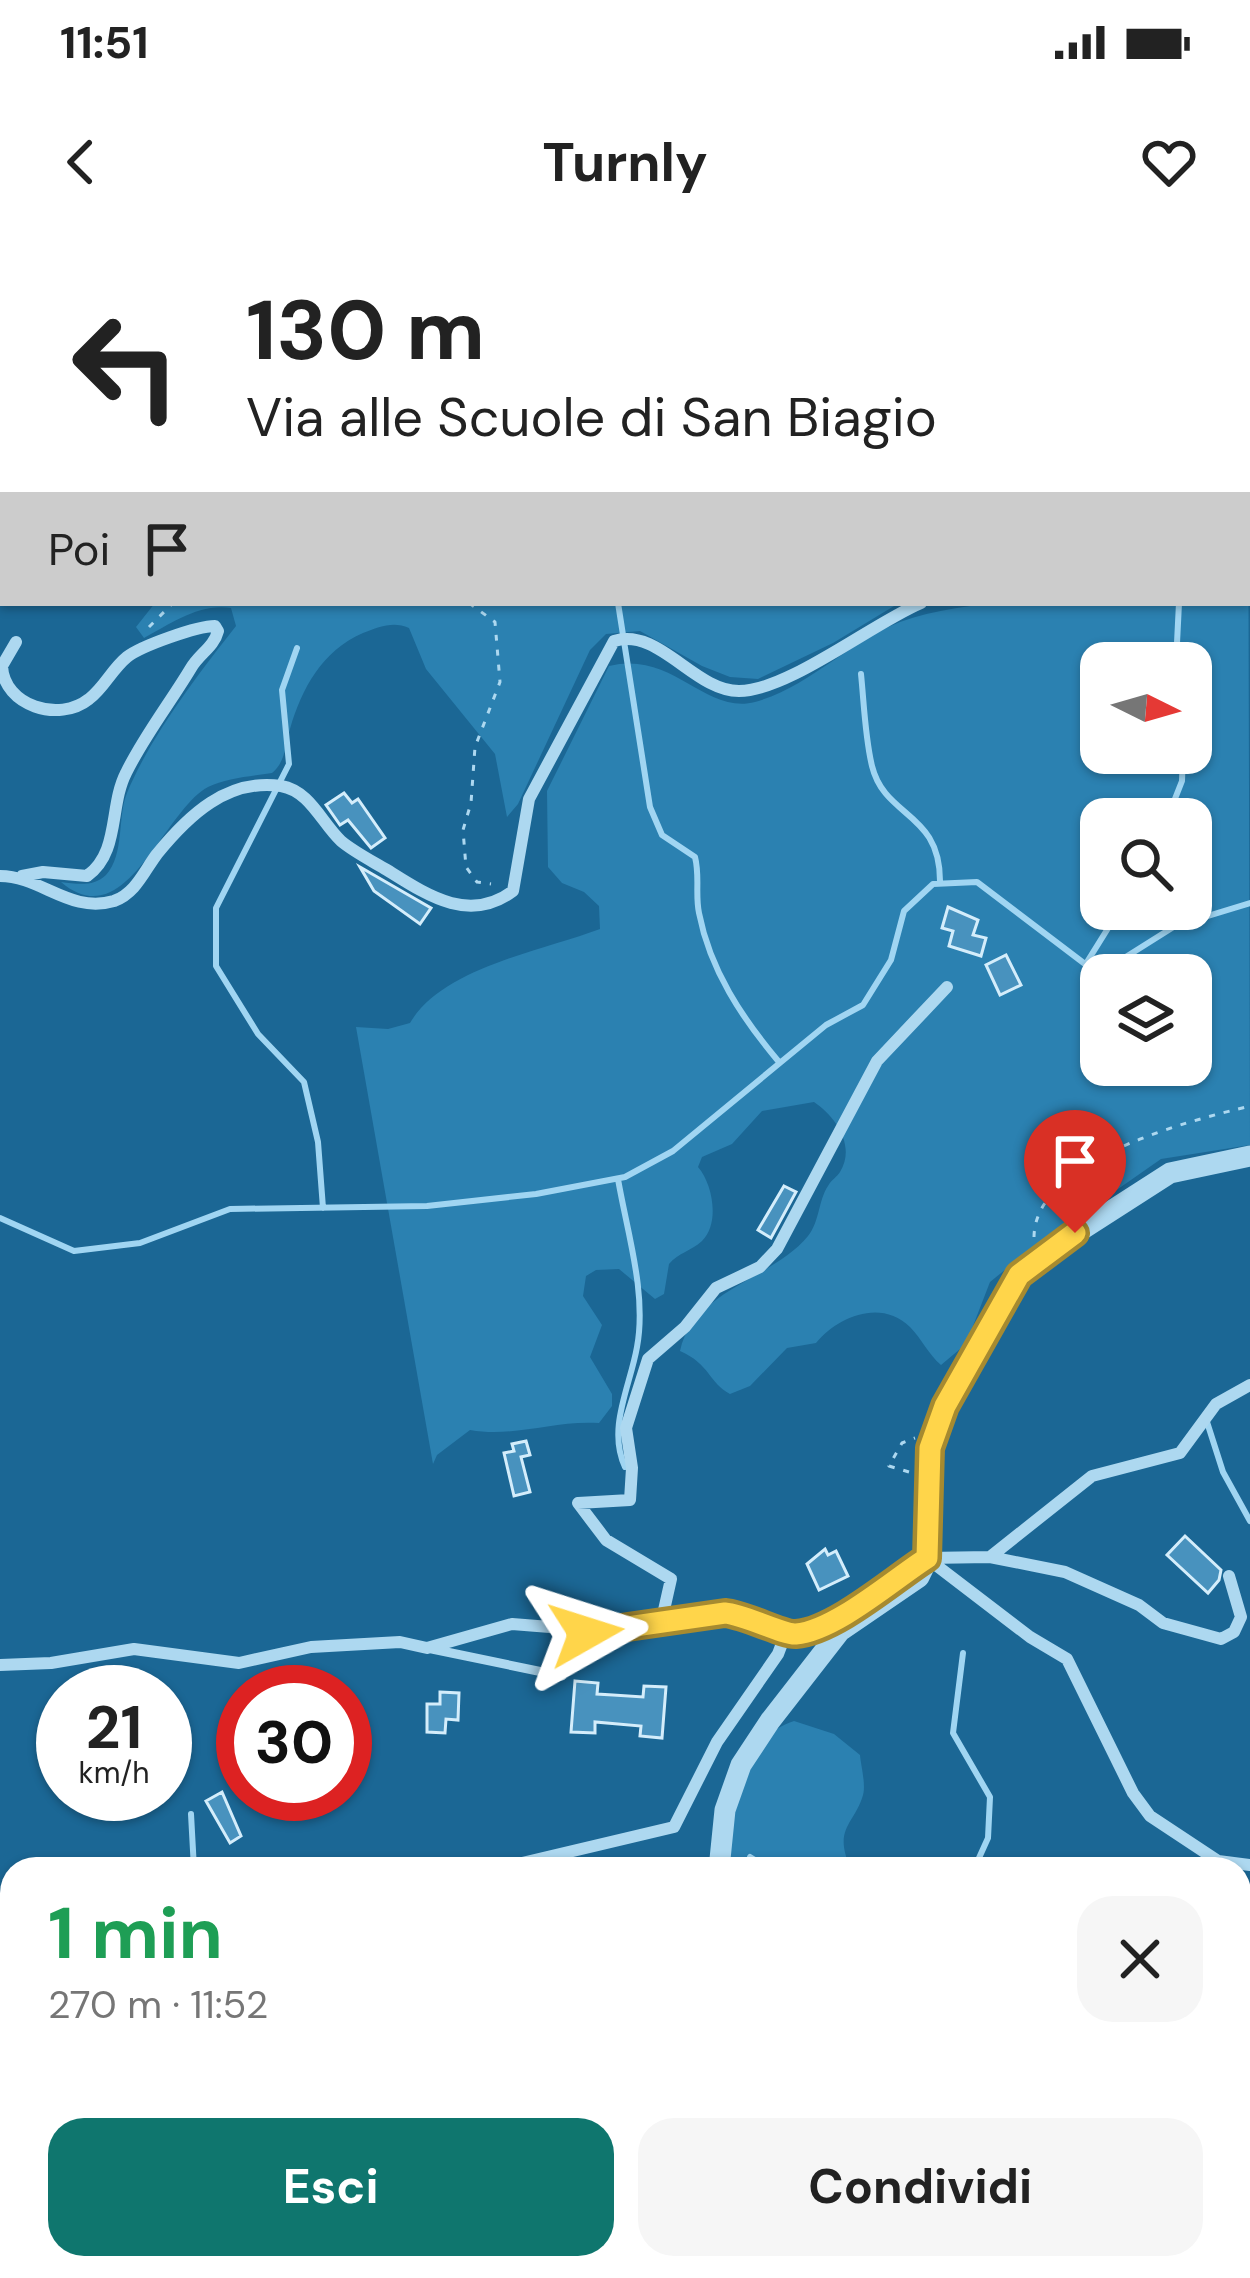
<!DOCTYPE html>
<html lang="it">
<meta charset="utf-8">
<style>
body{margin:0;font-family:"DM Sans",sans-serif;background:#f6f6f6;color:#222;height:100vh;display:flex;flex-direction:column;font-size:45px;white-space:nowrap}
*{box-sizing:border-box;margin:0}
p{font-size:39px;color:#767676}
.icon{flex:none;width:66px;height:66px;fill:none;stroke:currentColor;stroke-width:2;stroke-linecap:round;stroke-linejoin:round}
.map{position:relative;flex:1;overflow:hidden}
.panel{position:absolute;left:0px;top:1617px;width:1251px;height:423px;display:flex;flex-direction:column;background:#fff;border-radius:36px 36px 0 0;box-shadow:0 3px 9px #0004}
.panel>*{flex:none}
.banner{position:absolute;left:0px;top:0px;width:1251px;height:366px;box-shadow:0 3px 9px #0004;background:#fff;color:#222;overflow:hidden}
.needle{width:78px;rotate:95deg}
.buttons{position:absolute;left:1080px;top:402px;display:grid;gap:24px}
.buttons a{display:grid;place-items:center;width:132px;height:132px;border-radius:24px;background:#fff;box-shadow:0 3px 9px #0004;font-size:60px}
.speed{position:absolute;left:36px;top:1425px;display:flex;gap:24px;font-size:60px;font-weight:700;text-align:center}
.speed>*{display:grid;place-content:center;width:156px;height:156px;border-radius:50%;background:#fff;box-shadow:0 3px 9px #0004;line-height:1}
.speed small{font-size:30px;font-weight:400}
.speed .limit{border:18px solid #d22;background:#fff;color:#111}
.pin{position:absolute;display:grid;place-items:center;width:102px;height:102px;color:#fff;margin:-123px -51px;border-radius:50% 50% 50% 0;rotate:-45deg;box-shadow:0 0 12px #0007}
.pin .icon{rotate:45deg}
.me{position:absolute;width:132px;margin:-66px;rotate:84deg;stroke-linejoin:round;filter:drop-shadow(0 0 9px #0008)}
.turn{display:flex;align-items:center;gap:42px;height:252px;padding:0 48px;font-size:54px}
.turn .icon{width:156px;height:156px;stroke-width:2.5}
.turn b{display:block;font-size:84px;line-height:102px}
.then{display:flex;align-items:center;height:114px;padding:0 48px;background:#0003;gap:24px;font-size:45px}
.round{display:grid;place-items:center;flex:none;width:126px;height:126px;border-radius:36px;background:#f6f6f6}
.head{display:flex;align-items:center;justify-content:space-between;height:204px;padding:0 48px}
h1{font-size:72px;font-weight:700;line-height:90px;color:#1e9e55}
.cta{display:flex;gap:24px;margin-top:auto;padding:24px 48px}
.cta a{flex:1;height:138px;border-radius:36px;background:#0f766e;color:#fff;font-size:48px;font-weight:700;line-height:138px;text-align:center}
.cta a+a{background:#f6f6f6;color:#222}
.status{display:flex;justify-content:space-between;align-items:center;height:84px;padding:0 60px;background:#fff;direction:ltr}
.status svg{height:33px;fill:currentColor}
header{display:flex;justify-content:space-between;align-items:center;height:156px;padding:0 48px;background:#fff;font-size:54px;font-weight:700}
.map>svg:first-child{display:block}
.green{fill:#2b81b1;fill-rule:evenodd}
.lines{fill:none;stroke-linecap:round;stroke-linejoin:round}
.stream{stroke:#a0d5f2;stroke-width:6}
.building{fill:#4892be;stroke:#d4edfb;stroke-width:3}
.path{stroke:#add8f0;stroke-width:3;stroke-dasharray:6 9;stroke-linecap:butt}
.service{stroke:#add8f0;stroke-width:9}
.minor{stroke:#add8f0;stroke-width:12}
.tertiary{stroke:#add8f0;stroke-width:21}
.path-bridge{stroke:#add8f0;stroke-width:3;stroke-dasharray:6 9;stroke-linecap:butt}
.route-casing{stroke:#a68a30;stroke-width:30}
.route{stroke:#ffd54a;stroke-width:21}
</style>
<div class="status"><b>11:51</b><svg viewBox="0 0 49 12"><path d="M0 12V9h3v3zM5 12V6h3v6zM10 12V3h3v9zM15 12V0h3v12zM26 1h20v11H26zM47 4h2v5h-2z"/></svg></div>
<header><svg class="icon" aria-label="back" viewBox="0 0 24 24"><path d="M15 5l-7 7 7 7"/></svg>Turnly<svg class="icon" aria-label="heart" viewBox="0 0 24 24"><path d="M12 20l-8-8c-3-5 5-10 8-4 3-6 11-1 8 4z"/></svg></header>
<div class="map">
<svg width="1250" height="2038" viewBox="0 0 1250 2038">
<rect width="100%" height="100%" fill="#1b6795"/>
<path class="green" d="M469 0H1062L467 3Z
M1248 186 1250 905 1161 919 1022 1016 990 1042 966 1104 941 1125C928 1114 922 1099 910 1087 881 1058 837 1077 816 1103L787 1108 750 1146 730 1154C709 1143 710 1124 680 1111 693 1050 773 1039 808 996 820 981 818 961 828 946 831 940 837 937 840 932 856 906 836 877 814 862L762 871 732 904 702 917 698 927C713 944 720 984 702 1001 691 1011 678 1013 669 1024L664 1054 655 1059 619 1029 596 1030 586 1036 583 1056 602 1085 590 1117 612 1154V1166L599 1183C553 1180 514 1198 470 1190L437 1215 433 1224 356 787 388 789 410 783C442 728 541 711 600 689L599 666 584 652 562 643 548 627 547 551 609 426C673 410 705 475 755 462 809 447 850 401 900 382 994 348 1146 363 1248 363ZM1101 423H1191V513H1101ZM1101 579H1191V669H1101ZM1101 735H1191V825H1101Z
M155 363H899L833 403 758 439 730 437 702 426 640 391 606 394 590 410 518 564 507 577 495 514 426 429 409 388C393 381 379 387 363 393 322 411 302 448 290 489 285 506 286 521 272 533 252 536 226 538 208 547 163 571 126 698 61 642 77 644 94 647 106 635 125 614 117 577 127 553 150 497 199 433 236 386L231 368C199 363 170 384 144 398L136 387Z
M794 1481 834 1494 860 1515C861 1526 866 1544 863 1555 855 1584 832 1588 851 1629H723C732 1579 736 1499 794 1481Z
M1250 1696V2038H60L64 2028H1239V1713Z"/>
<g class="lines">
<path class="stream" d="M1127 0V3
M625 3V0
M1184 3 1186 0
M618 363 650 567 662 595 695 617C700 636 695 654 699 673 710 730 742 778 779 822
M297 408 282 450 289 524 216 668V726L258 794 304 842 318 902 323 968
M1176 423 1179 363
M861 434C864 463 865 497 872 526 885 579 941 571 940 643
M1167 579 1182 541 1183 513
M1087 722 1120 669
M618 939C627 992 647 1053 637 1107 630 1147 607 1188 625 1227
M0 978 74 1011 140 1003 230 969 427 966 536 954 625 937 673 911 826 785 863 765 891 720 904 671 933 644 977 642 1085 724 1121 720 1175 686 1250 663
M1207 1182 1223 1232 1250 1281
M963 1413 953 1493 990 1557 988 1598 974 1629
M191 1574 194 1629
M750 1617 769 1629
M1239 1936 1250 1862
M1239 1949 1250 1948
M1239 2014H1250
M736 2028 743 2038
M1006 2028V2038
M202 2038 203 2028
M1174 2038 1183 2028"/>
</g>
<path class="building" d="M344 553 352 563 358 559 385 598 371 608 348 580 340 585 326 565Z
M360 627 431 668 420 684 374 651Z
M948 667 978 680 973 695 986 698 981 716 949 706 953 691 942 688Z
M1006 715 1021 745 1000 755 986 725Z
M784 946 796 952 771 998 758 990Z
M526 1201 530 1215 521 1217 530 1252 514 1256 504 1213 514 1211 512 1204Z
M1185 1296 1221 1330 1219 1340 1208 1353 1167 1315Z
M825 1309 828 1315 836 1311 848 1336 819 1350 807 1324Z
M575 1441 598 1443 597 1454 613 1455 643 1457 644 1446 666 1447 662 1498 640 1496 641 1486 595 1482V1493L571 1492Z
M440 1452 459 1453 458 1480 446 1479 445 1493 427 1492V1464H440Z
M222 1552 241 1596 230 1603 206 1561Z"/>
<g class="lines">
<path class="path" d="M448 3 449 0
M469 363 495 382 500 442 475 507 471 563 463 590 466 627 477 642 491 644
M149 387 173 363
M1034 997C1035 919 1189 881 1250 866
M909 1232 889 1226 902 1203 915 1198
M80 2038 84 2028"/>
<path class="service" d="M432 1409 562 1436"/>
<path class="minor" d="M1115 0 1121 3
M1074 3 1076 0
M1248 180 1250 179
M16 402 2 426C4 466 59 483 89 459 104 448 112 429 127 417 141 406 197 386 215 386L218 391C214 407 199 414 191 428 170 463 144 496 126 533 109 566 120 613 87 636L43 632 22 636
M0 636C41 636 70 674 114 661 136 653 144 631 157 614 188 576 227 538 281 546 310 551 321 582 341 601 354 612 372 621 387 630 427 655 469 684 513 651L529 559 614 401C659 387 694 451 739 451 788 451 873 383 921 363
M990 1317 1092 1236 1180 1213 1216 1164 1250 1145
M928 1319 1030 1397 1067 1419 1133 1553 1150 1576 1218 1621 1250 1625
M684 1375 664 1370 671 1339 606 1300 578 1263 630 1260 632 1228 626 1188 648 1119 685 1087 716 1048 760 1027 777 1009 877 821 947 747
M0 1425 51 1423 134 1409 239 1423 311 1407 400 1402 427 1408 512 1384 613 1392 725 1373 794 1394 843 1373 927 1318 990 1317 1065 1332 1139 1365 1163 1383 1221 1399 1234 1392 1241 1377 1229 1336
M497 1629 674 1587 717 1502 778 1414 786 1393
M14 2038 22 2028"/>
<path class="tertiary" d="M719 1629 725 1570 741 1525 770 1481 840 1391 919 1337C943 1294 921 1237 936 1191L1001 1060 1033 1021 1170 933 1250 916
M48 2038 52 2028"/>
<path class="path-bridge" d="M922 1230 940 1228"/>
</g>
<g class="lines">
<g class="route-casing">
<path id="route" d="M586 1393 725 1373C746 1375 783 1395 796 1394 835 1391 894 1339 927 1318L930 1208 945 1166 1019 1035 1075 993"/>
</g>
<use href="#route" class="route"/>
</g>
</svg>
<div class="buttons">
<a><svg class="needle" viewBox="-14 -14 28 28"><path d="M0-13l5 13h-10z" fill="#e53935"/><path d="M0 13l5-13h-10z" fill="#767676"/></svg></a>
<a><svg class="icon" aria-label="search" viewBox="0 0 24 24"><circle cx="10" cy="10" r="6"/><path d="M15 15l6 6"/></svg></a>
<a><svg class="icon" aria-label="layers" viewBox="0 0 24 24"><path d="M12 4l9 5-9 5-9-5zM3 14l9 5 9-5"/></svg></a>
</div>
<div class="speed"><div>21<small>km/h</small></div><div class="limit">30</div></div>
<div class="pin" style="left:1075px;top:993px;background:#d93025"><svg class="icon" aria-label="arrive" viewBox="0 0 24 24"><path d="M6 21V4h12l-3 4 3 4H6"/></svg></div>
<svg class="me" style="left:586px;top:1393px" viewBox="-20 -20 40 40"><path d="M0-17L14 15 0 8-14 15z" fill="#ffd54a" stroke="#fff" stroke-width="4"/></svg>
<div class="banner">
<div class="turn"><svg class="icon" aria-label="left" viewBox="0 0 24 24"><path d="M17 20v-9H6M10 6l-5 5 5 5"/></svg><div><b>130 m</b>Via alle Scuole di San Biagio</div></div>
<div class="then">Poi<svg class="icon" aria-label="arrive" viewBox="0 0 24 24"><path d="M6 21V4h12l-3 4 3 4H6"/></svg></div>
</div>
<section class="panel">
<div class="head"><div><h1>1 min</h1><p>270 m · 11:52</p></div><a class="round"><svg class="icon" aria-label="close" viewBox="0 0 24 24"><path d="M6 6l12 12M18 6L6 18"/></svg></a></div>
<div class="cta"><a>Esci</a><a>Condividi</a></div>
</section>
</div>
